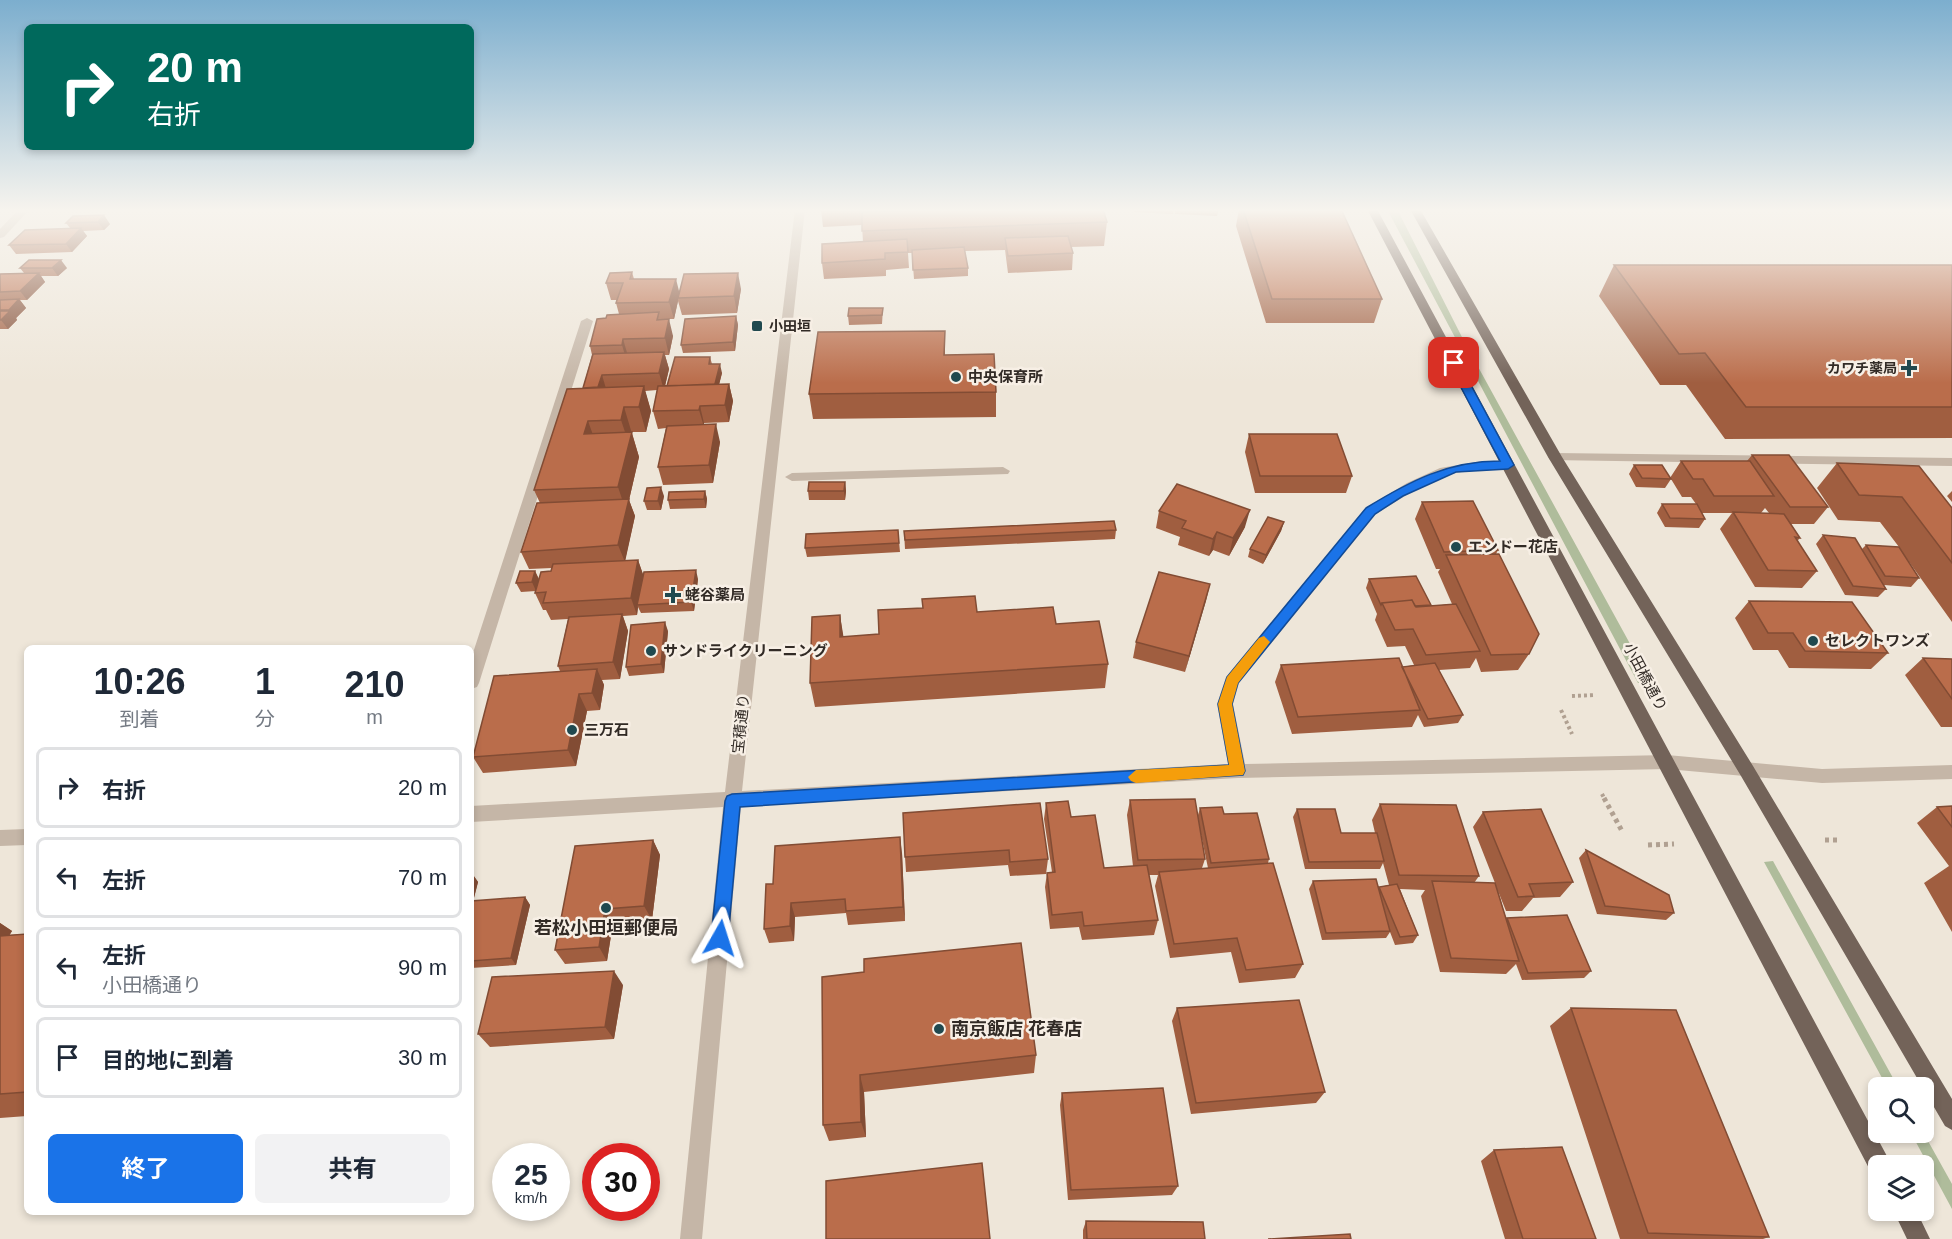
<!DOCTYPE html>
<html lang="ja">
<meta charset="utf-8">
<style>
body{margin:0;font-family:Arial,"Noto Sans JP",sans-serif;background:#f2f2f3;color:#1f2937;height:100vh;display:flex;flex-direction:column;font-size:22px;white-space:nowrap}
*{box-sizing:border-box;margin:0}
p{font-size:20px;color:#747a83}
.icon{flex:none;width:33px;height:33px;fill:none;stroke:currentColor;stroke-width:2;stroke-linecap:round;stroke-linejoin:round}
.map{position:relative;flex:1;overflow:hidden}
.panel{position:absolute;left:24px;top:645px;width:450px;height:570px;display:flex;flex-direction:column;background:#fff;border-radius:9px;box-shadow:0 3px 9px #0003}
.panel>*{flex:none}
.hud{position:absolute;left:24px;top:24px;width:450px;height:126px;border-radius:9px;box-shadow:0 3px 9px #0003;background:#00695c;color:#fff;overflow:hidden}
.fabs{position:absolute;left:1868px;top:1077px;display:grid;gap:12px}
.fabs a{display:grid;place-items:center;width:66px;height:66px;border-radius:9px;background:#fff;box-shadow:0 3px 9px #0003;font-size:30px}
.speed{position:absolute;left:492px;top:1143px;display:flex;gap:12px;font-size:30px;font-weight:700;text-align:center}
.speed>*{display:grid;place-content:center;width:78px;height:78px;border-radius:50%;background:#fff;box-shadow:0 3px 9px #0003;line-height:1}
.speed small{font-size:15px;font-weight:400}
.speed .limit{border:9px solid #d22;background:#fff;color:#111}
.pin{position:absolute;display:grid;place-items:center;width:51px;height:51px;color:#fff;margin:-26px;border-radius:12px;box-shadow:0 3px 9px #0006}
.me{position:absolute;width:66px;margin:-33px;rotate:6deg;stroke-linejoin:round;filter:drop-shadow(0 0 4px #0008)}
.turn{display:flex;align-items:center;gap:21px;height:126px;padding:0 24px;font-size:27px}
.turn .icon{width:78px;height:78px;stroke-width:2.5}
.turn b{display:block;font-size:42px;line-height:51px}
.eta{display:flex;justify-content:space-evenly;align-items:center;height:102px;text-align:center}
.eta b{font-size:36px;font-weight:700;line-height:42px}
.cta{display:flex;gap:12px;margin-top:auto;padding:12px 24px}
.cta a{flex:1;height:69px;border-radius:9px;background:#1a73e8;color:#fff;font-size:24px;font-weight:700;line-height:69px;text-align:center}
.cta a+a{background:#f2f2f3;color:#1f2937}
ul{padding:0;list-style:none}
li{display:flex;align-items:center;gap:18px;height:81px;margin:0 12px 9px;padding:0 12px;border:3px solid #e0e1e3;border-radius:9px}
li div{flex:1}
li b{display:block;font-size:22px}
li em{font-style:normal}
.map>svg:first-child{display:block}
.green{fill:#afbc9b}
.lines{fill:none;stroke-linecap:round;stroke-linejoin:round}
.path-far1{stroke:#b0a091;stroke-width:4;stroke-dasharray:3 3;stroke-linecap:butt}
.path{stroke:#b0a091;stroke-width:5;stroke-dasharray:4 4;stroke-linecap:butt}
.minor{fill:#c5b6a7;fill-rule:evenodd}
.major{fill:#736359;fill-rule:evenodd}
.wall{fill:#a05e40;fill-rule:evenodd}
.shaded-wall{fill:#824c34}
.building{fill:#ba6d4b;stroke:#824c34;stroke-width:1.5}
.route{fill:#1a73e8;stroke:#114b97;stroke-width:1.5}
.slow{fill:#f59e0b}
.poi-dot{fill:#20494f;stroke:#f7efe5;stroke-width:2}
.labels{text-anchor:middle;stroke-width:5;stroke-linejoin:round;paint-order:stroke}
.far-poi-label{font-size:14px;font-weight:bold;fill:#322b26;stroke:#f7efe5;text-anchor:start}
.poi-label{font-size:15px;font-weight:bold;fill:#322b26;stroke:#f7efe5;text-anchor:start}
.street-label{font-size:15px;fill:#322b26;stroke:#f7efe5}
.near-poi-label{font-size:18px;font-weight:bold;fill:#322b26;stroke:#f7efe5}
</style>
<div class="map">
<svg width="1952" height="1239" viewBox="0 0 1952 1239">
<rect width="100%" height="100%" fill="#eee6d9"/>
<path class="green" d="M1387 209H1397L1465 343 1651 682 1638 683Z
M1773 861 1898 1087H1887L1764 862Z
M1923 1132 1952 1184V1209L1911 1133Z"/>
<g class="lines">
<path class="path-far1" d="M1572 696 1596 695
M1561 710 1572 734
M1602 794 1605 800"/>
<path class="path" d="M1604 798 1622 831
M1825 840H1837
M1648 845 1674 844"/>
<path class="minor" d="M19 209H30L4 237 0 238V229Z
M795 209H805L742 791 1228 764 1217 704 1226 677 1366 508 1407 483 1440 468 1482 461H1508L1515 465 1508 469 1475 470 1449 474 1416 489 1376 514 1239 683 1233 704 1245 764 1667 755 1822 769 1952 765V779L1822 783 1667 769 1238 778 741 806 702 1239H680L723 807 471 822V806L725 792Z
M587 318 593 321 479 683 477 687 471 689V659L581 321Z
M1555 453 1952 458V466L1550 460 1548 457Z
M1003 467 1010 471 1008 474 792 481 785 477 792 473Z
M27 829V845L0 846V830Z"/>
<path class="major" d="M1367 209H1377L1888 1158 1891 1166H1878V1176L1872 1174Z
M1410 209H1420L1562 457 1753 766 1952 1099V1130L1945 1126 1741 776 1548 457Z
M1893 1210H1916L1930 1239H1907Z"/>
</g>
<path class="wall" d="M821 209H1103L1107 222 1104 246 1071 247 1073 253 1072 270 1008 273 1005 250 965 251 968 268V276L914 279 912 253H908L909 268 886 270V276L824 279 822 263 863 242 862 225 823 227Z
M1134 209H1174L1173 214 1134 212Z
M1175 209H1219L1217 216 1175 214Z
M1239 209H1341L1382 299 1374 323H1266L1236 226Z
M73 216 110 224 104 230 83 231 87 236 72 252 16 254 9 245 70 228 66 223Z
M1614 265H1952V438L1725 439 1686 385H1660L1599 296Z
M20 268H67L58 276H41L45 282 27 300H20L26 308 16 318 17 320 8 329H0V274L24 273Z
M632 272 634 279 679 292 741 289 737 313 682 315 678 301 674 319H661L673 336 669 355H665L669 369 665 386H667L710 357 712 364 722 373 719 384H729L733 401 729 422 704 423V425L720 442 713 483 663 485 658 467 666 428 658 429 653 411 657 390 645 391 651 411 646 432H632V433L639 457 629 500 635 516 625 560H638L643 575 698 579 694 611 641 613 638 607 637 615 623 616 628 631 620 679 602 680 604 685 600 710 587 711 576 766 483 773 473 757 560 671 558 666 568 619 551 620 546 610H543L535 593 536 591 521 592 516 583 535 571 539 579 551 571 552 568 529 569 521 552 540 503 534 490 583 388 592 355 590 346 606 318 619 314 616 303 617 300H611L606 283Z
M883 308 882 324 849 325 848 316Z
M736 316 738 325 735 351 683 353 681 345Z
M945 331V355L996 392V417L813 419 809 394Z
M1249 434 1352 476 1346 493H1255L1245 452Z
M1752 455 1828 507 1814 524H1791L1800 538 1797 541 1817 571 1802 588 1755 587 1720 529 1732 513H1702L1705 519 1699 528 1665 527 1657 513 1662 504H1696L1691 497H1682L1671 479 1665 488 1636 487 1629 474 1634 465 1670 478 1681 461H1747ZM1765 508 1769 513H1761Z
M1837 463 1952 508V622L1902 552 1919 578 1911 587 1884 585 1886 589 1878 597 1845 595 1816 544 1823 535 1862 549 1866 545 1899 547 1880 522 1838 520 1817 488Z
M845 482 846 491 845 500H809L808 491Z
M705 491 707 499 706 508 670 509 668 500Z
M1952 491V502L1947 496Z
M664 496 661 510H647L644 501Z
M1422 502 1498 550 1496 554 1529 654 1518 670 1481 672 1476 658 1470 668 1439 670 1463 715 1458 723 1424 727 1418 715 1412 727 1292 734 1275 682 1281 665 1402 667 1414 665 1405 646 1387 647 1375 620 1377 614 1366 588 1369 579 1431 605V606L1452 604 1438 572 1440 569H1436L1415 519Z
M1159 511 1245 527 1229 556 1213 550 1209 556 1178 545 1180 537 1156 528Z
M1284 522 1281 531 1263 564 1248 557 1250 549Z
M898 530 900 552 807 557 805 548Z
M1116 530 1115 539 905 549 904 531Z
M1210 584 1185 672 1133 658 1136 642Z
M1749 601 1888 653 1871 669 1789 668 1778 650H1753L1735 618Z
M977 612 1056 624 1108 664 1105 688 815 707 810 683 840 615 843 637 879 634Z
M668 631 664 673 629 676 626 667Z
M1923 658 1952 659V727H1941L1905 675Z
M1130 800 1198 815 1200 808 1224 814 1269 859 1268 863 1303 964 1295 978 1239 983 1231 952 1170 958 1155 886 1158 875H1149L1158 920 1154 935 1082 940 1079 927 1050 929 1045 887 1047 873 1052 872 1044 819 1046 803 1071 817 1104 868 1133 866 1127 815ZM1198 820 1208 868H1202L1205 859Z
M1040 803 1048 859 1046 874 1010 876 1008 865 906 872 905 857Z
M1380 804 1479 876 1474 883H1495L1473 827 1483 812 1573 882 1560 897 1533 898 1522 911H1506L1498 891 1506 918H1507L1591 971 1584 978 1522 980 1516 964 1506 974 1440 972 1421 896 1425 890 1400 889 1418 935 1413 943 1395 945 1390 932 1386 938 1322 940 1309 889 1313 881 1378 889 1379 887 1389 885 1383 863 1380 869H1305L1293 817 1297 809 1341 833H1375L1372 820Z
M1952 806V932L1924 883 1949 866 1917 823 1937 807Z
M653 840 660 855 652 920 613 923 607 961 565 964 555 950Z
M1586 850 1674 913 1666 920 1597 914 1579 858Z
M902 853 905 921 848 925 846 913 795 917 794 941 769 943 764 929 773 884Z
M471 872 478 882 473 901 525 897 530 905 516 965 471 968Z
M0 923 12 931 9 935 27 934V1116L0 1118Z
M822 977 1036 1055 1034 1073 864 1092 866 1137 829 1141 823 1125Z
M623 985 614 1039 490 1047 478 1034Z
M1177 1008 1325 1092 1316 1103 1191 1114 1172 1021Z
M1571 1008 1769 1237 1763 1239H1620L1550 1026Z
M1062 1093 1178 1186 1172 1195 1068 1200 1060 1105Z
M1494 1150 1596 1239H1505L1481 1161Z
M1086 1221 1205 1239H1083V1230Z"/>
<path class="shaded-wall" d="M104 215 110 224 104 230 98 222Z
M81 228 87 236 72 252 66 244Z
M61 260 67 268 58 276 52 268Z
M39 273 45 282 27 300 20 291Z
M738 273 741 289 737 313 734 296Z
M676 279 680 295 678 298V301L674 319 669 302Z
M19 299 26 308 16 318 17 320 8 329 1 320 10 311 9 310Z
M736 316 738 325 735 351 733 342Z
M669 319 673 336 669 355 665 338Z
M623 339 628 356 627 362 622 345Z
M664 352 669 369 664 390 659 373Z
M720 364 722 373 716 397 714 388Z
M602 375 607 392 598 387Z
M729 384 733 401 729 422 725 405Z
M644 386 651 411 646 432 639 407Z
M700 406 704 423V427L699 410Z
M624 407 639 457 629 500 635 516 625 562 618 545 626 511 618 487 629 444 621 420Z
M588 421 597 446 584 434Z
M716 424 720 442 713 483 709 465Z
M845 482 846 491 845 500 844 491Z
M661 487 664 496 661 510 658 501Z
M705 491 707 499 706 508 704 499Z
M1250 510 1245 527 1229 556 1233 538Z
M1284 522 1281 531 1263 564 1266 555Z
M1217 532 1213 550 1209 556 1213 539Z
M638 560 644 577 637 605 638 607 637 615 631 598Z
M696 570 698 579 694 611 691 602Z
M535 571 539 580 536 591 532 582Z
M1210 584 1206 601 1185 672 1189 656Z
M622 614 628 631 620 679 613 662Z
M840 615 844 640 840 637Z
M665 622 668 631 664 673 661 664Z
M597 669 604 685 600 710 592 693Z
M579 694 587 711 576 766 568 750Z
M900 837 902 853 905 921 903 907Z
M653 840 660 855 652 920 644 906Z
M471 872 478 882 471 910Z
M525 897 530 905 516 965 511 958Z
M791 903 795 917 794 941 790 926Z
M605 909 613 923 607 961 599 947Z
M0 923 12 931 0 952Z
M614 971 623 985 614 1039 605 1027Z
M860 1075 864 1092 866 1137 861 1122Z"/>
<path class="building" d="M821 209H852L821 211Z
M864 209H951L864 212Z
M952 209H1103L1107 222 862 231V212Z
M1243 209H1341L1382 299H1272Z
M104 215 98 222 66 223 73 216Z
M81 228 66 244 9 245 25 230Z
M1068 236 1073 253 1008 256 1005 238Z
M907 239 908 252 885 253V259L822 263V244Z
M964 247 968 268 913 270 912 250Z
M29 260H61L52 268H20Z
M1614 265H1952V407H1746L1705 353 1679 354Z
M632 272 630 279H676L669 302 616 303 623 283H606L610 273Z
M39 273 20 291 0 292V274Z
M738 273 734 296 678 298 684 274Z
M19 299 9 310H0V300Z
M849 308H883L882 315 848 316Z
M0 311H10L1 320H0Z
M659 312 657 320 669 319 665 338 623 339 622 345 590 346 597 319 606 318 607 315Z
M736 316 733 342 681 345 685 319Z
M945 331 944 355 994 354 996 392 809 394 818 332Z
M664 352 659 373 602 375 598 387 583 388 593 354Z
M675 357H710L709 364H720L715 384 667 386Z
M729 384 725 405 700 406 699 410 653 411 658 386Z
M644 386 639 407H624L621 420 588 421 584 434 632 432 618 487 534 490 567 389Z
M716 424 709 465 658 467 667 426Z
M1249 434H1337L1352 476H1260Z
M1752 455H1789L1828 507H1790Z
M1681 461H1750L1774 496H1714L1703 479H1693Z
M1837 463 1919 466 1952 508V563L1902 497 1859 495Z
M1634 465H1662L1671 479 1642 478Z
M809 482H845L844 491H808Z
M1177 484 1250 510 1233 538 1217 532 1213 539 1182 528 1186 521 1159 511Z
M661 487 658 501H644L647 488Z
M705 491 704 499 668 500 669 492Z
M629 499 618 545 521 552 537 503Z
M1473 501 1498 550 1444 552 1422 502Z
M1662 504H1697L1705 519 1670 518Z
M1733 512 1784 514 1800 538 1795 537 1817 571 1768 570Z
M1268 517 1284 522 1266 555 1250 549Z
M1114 521 1116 530 905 540 904 531Z
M898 530 899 543 805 548 806 534Z
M1823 535 1855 538 1886 589 1853 586Z
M1866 545 1899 547 1919 578 1885 576Z
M1499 554 1539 634 1529 654 1491 655 1446 555Z
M638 560 631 598 543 603 546 592 535 593 541 572 551 571 553 564Z
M696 570 691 602 637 605 644 572Z
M520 571H535L532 582 516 583Z
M1159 572 1210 584 1189 656 1136 642Z
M1416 576 1431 605 1415 606 1412 600 1382 603 1381 605 1369 579Z
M975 596 977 612 1053 607 1056 624 1099 621 1108 664 810 683 812 617 840 615V637L879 634 878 610 923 608 922 599Z
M1412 600 1416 607 1456 604 1480 651 1426 655 1413 629 1395 630 1382 603Z
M1749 601 1852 602 1888 653 1805 651 1793 633H1768Z
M622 614 613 662 558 666 569 617Z
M665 622 661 664 626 667 631 625Z
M1399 658 1420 710 1298 717 1281 665Z
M1923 658 1952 659V699Z
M1435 663 1463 715 1428 719 1402 667Z
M597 669 592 693 579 694 568 750 473 757 494 676Z
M1195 799 1205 859 1138 860 1130 800Z
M1068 801 1071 817 1095 815 1104 868 1147 865 1158 920 1084 926 1082 912 1052 915 1047 873 1055 872 1046 803Z
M1040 803 1048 859 1010 862 1009 850 905 857 903 813Z
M1380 804 1456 805 1479 876 1399 875Z
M1952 806V827L1937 807Z
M1222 807 1224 814 1257 813 1269 859 1211 863 1200 808Z
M1297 809H1335L1341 833H1377L1384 861 1309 862Z
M1541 809 1573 882 1529 884 1534 896 1518 897 1483 812Z
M900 837 903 907 846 911 845 899 791 903 790 926 764 929 766 884H773L775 846Z
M653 840 644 906 605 909 599 947 555 950 575 846Z
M1586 850 1669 895 1674 913 1605 906Z
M1273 863 1303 964 1246 970 1237 938 1174 944 1159 872Z
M1376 879 1390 931 1326 933 1313 881Z
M1432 881 1495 883 1519 961 1451 958Z
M1397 884 1418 935 1400 937 1379 887Z
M525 897 511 958 471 961V901Z
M1567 915 1591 971 1528 973 1507 918Z
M27 934V1092L0 1094V936Z
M1021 943 1036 1055 860 1075 861 1122 823 1125 822 977 864 972V959Z
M614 971 605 1027 478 1034 492 977Z
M1299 1000 1325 1092 1196 1103 1177 1008Z
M1571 1008 1676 1010 1769 1237 1648 1233Z
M1163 1088 1178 1186 1071 1190 1062 1093Z
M1562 1147 1596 1239H1523L1494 1150Z
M982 1163 990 1239H826V1181Z
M1086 1221 1203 1222 1205 1239H1087Z
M1350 1234 1351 1239H1268Z"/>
<linearGradient id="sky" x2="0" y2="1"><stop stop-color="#7caece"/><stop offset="0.55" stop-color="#f7f4ee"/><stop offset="1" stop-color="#f7f4ee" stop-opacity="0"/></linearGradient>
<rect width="1952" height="383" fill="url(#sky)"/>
<path class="route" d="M1450 361 1459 363 1514 465 1508 469 1456 472 1403 496 1375 514 1238 683 1232 704 1245 771 1243 775 740 807 728 938 726 944 720 947 714 944 711 938 725 801 727 796 732 794 1229 765 1218 704 1227 677 1366 508C1410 481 1448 461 1500 461L1448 363Z"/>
<path class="slow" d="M1264 636 1270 642 1238 683 1232 704 1245 771 1243 775 1136 783 1131 781 1128 777 1136 770 1229 765 1218 704 1227 677 1259 638Z"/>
<g class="poi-dot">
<rect x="751" y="320" width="12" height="12" rx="3"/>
<path d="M1906 359h6v6h6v6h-6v6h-6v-6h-6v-6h6z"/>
<circle cx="956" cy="377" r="6"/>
<circle cx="1456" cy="547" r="6"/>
<path d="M670 586h6v6h6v6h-6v6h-6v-6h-6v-6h6z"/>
<circle cx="1813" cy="641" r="6"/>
<circle cx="651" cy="651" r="6"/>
<circle cx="572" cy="730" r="6"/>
<circle cx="606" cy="908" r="6"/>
<circle cx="939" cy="1029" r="6"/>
</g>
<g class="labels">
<g class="far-poi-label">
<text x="769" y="331">小田垣</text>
<text x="1897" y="373" text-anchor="end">カワチ薬局</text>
</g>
<g class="poi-label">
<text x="968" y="382">中央保育所</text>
<text x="1468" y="552">エンドー花店</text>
<text x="685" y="600">蛯谷薬局</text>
<text x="1825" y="646">セレクトワンズ</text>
<text x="663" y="656">サンドライクリーニング</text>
<text x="584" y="735">三万石</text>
</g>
<g class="street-label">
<text transform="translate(1645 677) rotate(62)" y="5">小田橋通り</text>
<text transform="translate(741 724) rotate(-84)" y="5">宝積通り</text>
</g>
<g class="near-poi-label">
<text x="606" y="934">若松小田垣郵便局</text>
<text x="951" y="1035" text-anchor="start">南京飯店 花春店</text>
</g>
</g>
</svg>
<div class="fabs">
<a><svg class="icon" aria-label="search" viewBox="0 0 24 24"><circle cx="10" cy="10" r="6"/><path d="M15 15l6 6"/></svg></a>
<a><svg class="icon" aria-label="layers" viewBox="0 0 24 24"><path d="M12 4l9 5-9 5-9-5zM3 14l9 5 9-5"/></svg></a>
</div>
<div class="speed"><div>25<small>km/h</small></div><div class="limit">30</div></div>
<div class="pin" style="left:1454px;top:363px;background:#d93025"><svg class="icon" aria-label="arrive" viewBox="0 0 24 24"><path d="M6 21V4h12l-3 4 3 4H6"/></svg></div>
<svg class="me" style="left:720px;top:938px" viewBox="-20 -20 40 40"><path d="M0-17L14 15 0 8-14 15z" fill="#1a73e8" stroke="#fff" stroke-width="4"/></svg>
<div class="hud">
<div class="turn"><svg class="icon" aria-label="right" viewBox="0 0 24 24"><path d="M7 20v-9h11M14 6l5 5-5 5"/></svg><div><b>20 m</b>右折</div></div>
</div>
<section class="panel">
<div class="eta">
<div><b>10:26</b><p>到着</p></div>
<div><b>1</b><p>分</p></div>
<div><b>210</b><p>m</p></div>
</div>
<ul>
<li><svg class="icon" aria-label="right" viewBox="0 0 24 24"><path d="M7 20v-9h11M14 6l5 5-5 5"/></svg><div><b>右折</b></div><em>20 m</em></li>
<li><svg class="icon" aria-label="left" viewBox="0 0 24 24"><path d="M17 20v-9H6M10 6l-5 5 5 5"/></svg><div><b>左折</b></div><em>70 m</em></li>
<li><svg class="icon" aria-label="left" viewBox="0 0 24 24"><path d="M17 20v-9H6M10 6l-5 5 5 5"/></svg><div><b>左折</b><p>小田橋通り</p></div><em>90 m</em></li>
<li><svg class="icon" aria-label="arrive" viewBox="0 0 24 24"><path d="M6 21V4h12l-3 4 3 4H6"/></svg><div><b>目的地に到着</b></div><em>30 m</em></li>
</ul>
<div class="cta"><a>終了</a><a>共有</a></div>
</section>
</div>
